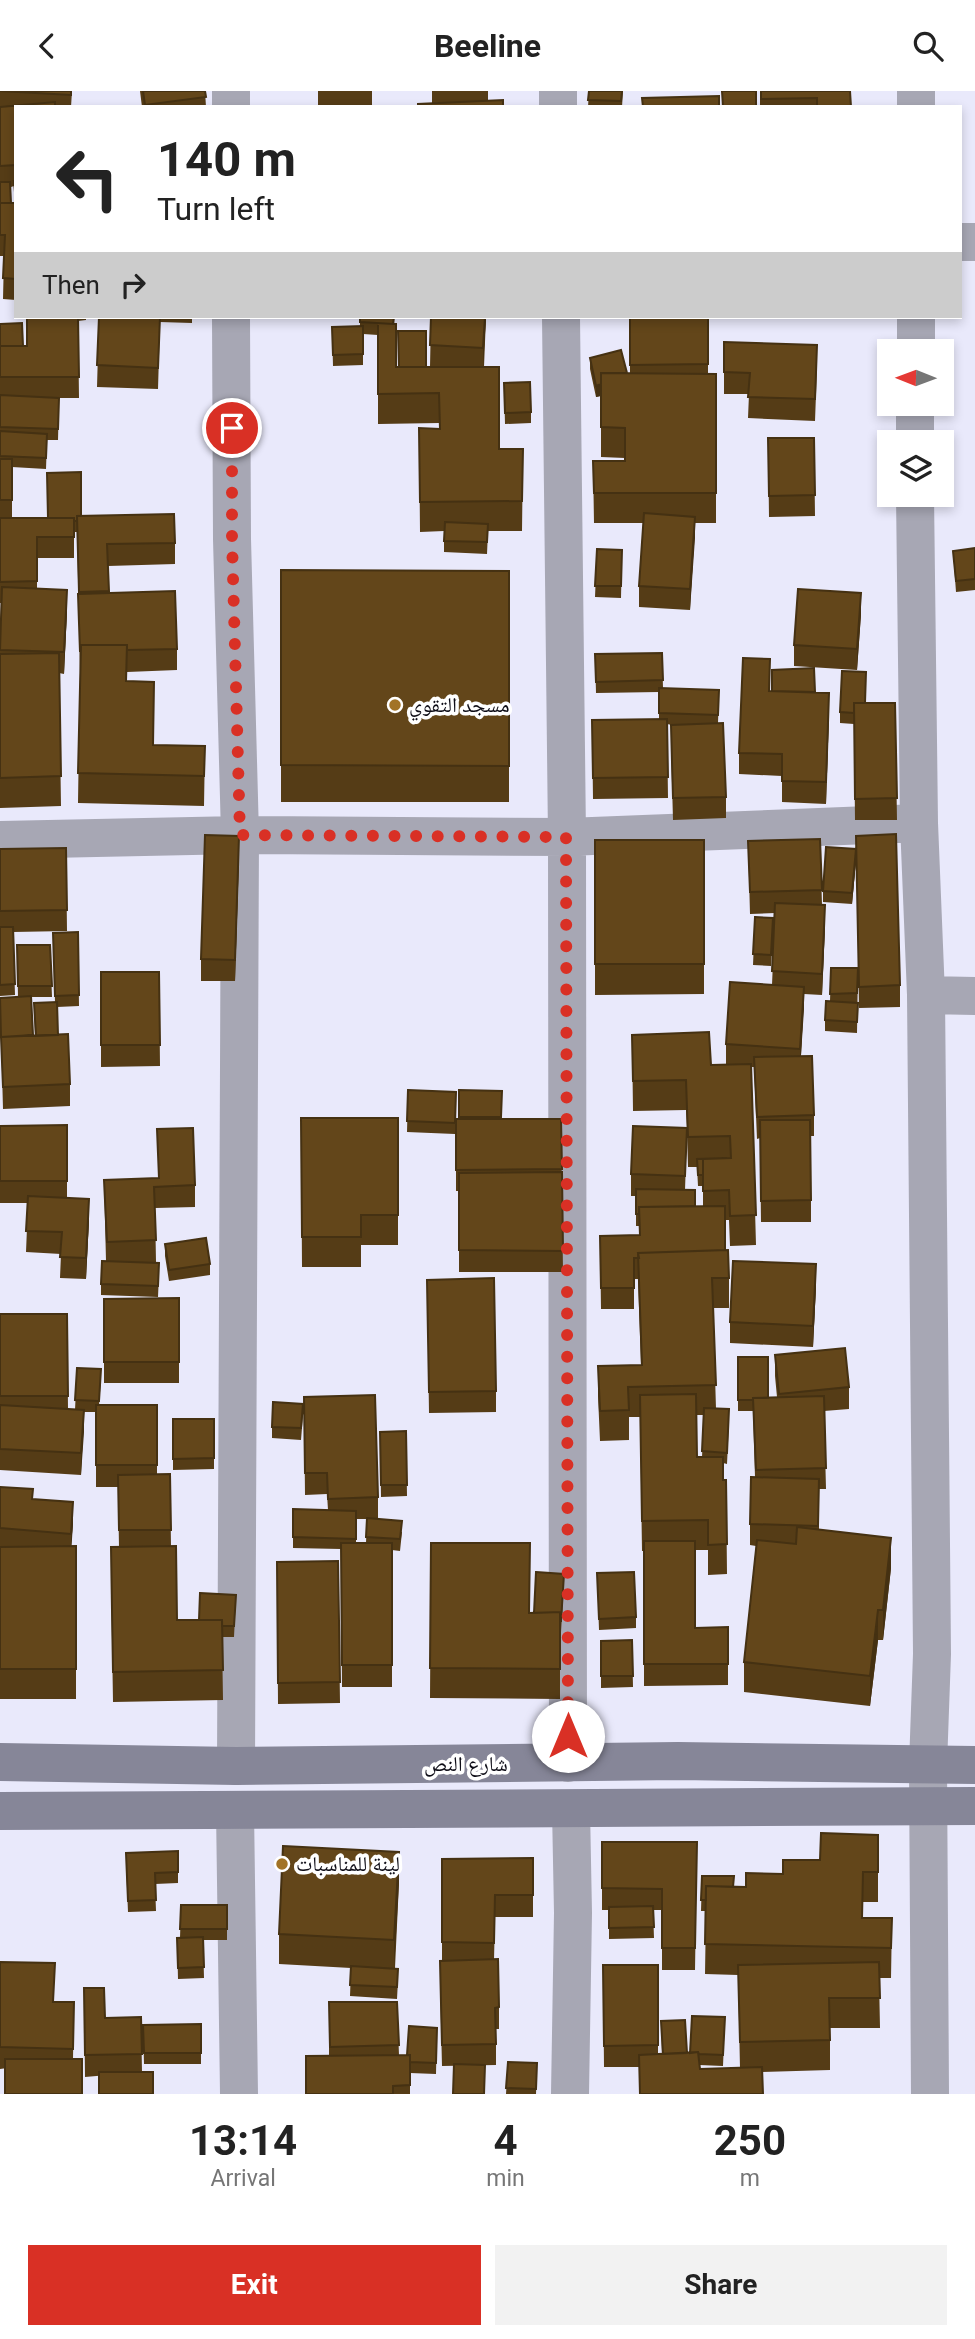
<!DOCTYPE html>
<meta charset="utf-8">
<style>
body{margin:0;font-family:Roboto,"Noto Naskh Arabic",sans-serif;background:#f2f2f2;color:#222;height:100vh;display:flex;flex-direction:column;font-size:26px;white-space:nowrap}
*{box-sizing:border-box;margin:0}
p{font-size:23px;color:#767676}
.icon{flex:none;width:38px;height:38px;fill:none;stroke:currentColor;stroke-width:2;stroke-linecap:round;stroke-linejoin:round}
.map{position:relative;height:2003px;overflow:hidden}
.panel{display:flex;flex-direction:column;background:#fff;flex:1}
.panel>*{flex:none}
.hud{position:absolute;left:14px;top:14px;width:948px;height:214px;border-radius:0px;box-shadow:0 4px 10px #0003;background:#fff;color:#222;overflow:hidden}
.needle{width:46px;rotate:271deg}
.tools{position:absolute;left:877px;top:248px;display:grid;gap:14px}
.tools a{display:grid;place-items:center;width:77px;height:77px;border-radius:0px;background:#fff;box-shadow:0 4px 10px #0003;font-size:35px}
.pin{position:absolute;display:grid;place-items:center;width:60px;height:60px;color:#fff;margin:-30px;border:4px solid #fff;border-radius:50%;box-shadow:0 2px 7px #0007}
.me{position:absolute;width:77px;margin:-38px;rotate:0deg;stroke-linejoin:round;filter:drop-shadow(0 0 5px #0008)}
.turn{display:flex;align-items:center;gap:24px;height:147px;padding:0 28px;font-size:32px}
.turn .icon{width:91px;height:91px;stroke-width:2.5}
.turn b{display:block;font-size:49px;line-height:60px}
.then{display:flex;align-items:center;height:66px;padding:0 28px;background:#0003;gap:14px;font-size:26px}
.eta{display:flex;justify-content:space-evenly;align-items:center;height:119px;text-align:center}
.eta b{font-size:42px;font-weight:700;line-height:49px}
.primary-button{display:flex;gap:14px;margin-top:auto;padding:14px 28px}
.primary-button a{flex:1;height:80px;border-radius:0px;background:#d93025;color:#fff;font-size:28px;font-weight:700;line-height:80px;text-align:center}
.primary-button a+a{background:#f2f2f2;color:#222}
header{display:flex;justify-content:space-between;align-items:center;height:91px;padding:0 28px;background:#fff;font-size:32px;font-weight:700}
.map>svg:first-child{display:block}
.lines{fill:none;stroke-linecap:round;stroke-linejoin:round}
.street{stroke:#a7a7b4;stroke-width:38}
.secondary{stroke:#868698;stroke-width:38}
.wall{fill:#553c16;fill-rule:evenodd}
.shaded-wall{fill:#453112}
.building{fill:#63461a;stroke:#453112;stroke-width:2}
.route{stroke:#d93025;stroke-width:12;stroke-dasharray:0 21.6}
.poi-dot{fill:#a27326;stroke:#fff;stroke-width:2.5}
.labels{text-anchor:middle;stroke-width:7;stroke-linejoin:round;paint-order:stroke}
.poi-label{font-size:21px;fill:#0e0d17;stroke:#fff;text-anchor:start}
.street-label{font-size:21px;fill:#0e0d17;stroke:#fff}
</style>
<header><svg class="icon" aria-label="back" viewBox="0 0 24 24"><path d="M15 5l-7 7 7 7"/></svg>Beeline<svg class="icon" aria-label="search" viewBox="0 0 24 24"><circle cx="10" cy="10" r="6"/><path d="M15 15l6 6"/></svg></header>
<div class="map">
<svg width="975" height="2003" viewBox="0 0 975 2003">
<rect width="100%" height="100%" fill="#e9e9fb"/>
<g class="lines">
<path class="street" d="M231 0V16
M558 0V16
M916 0V16
M961 151H975
M231 226 232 448 240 744 236 1675
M561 226 567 746 568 1672
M916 261V226
M915 352V313
M915 404 919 732 926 904 932 1563 928 1674 930 2003
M0 749 240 744 567 746 919 732
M926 904 975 905
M235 1719 239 2003
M570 2003 573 1822 571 1718"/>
<path class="secondary" d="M0 1671 236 1675 678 1670 975 1674
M0 1720 975 1715"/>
</g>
<path class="wall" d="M0 0H72L71 16H16V209L3 208 4 165H0ZM14 95 15 112H11V96Z
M140 0H205L206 16H142Z
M318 0H372V16H318Z
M432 0H488V10L432 12Z
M589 0H623L622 16H588Z
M760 0H850L851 16H760Z
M27 226H86V229L78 230 79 307H59L58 349H47L46 378 12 376V427H48L81 425 175 452V473L108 475 109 502 177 558V579L127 581V590L154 654 205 655 204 715 78 712 80 582 77 441H74V467H37V497L67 520 64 583 59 582 61 715 0 717V554L1 512H0V233L23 255H27Z
M99 226H192V232L160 231 158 298 97 296Z
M360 226H394L396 276H443H430L431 226H486L484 276 499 358H523L522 440H488L487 463 444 461V440L420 441 419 337 439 338V332L378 333V244L363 243V274L333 275 332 236 360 235Z
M597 226H708V283H716V432H695L690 519 639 516V495L643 432H594L593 370H625V367L601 366V305L596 306 590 278V267L627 282H630V227L597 228Z
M724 251 817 276 815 330 748 327 749 303H724Z
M504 292 531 321V332L505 333Z
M768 347H814L815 425 769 426Z
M975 457V499L956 501 953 460Z
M597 458 622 459 621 507 595 506Z
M281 479 509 480V711H281Z
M861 523 857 579 794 575V554Z
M662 562 663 597 719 599 718 632 726 706V727L673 729 671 655 672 634 667 633 668 707 593 708 592 629 659 628V601L596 602 595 563Z
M770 600 815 601 829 623 826 713 782 711V685L739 683V662Z
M865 612H895L897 729H855L854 633 840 632V621Z
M856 745 900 894V916L859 917Z
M820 748 822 814 825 835 822 904 804 903 801 965 814 1024V1045H811V1131H761L760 1047 757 1048 754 976H751L756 1154 730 1155 729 1129H725V1159L729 1187V1217H713L716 1318 729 1330 727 1373 723 1372V1389H726L727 1483 708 1484V1459H695V1537L728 1536V1594L644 1595V1460H642L640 1326H629V1349L600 1350 598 1305V1275L641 1274 638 1188H634V1218H601L600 1145 639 1144V1135H636V1105H631V1083L687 1037 686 1019 633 1020 632 944 711 974H726V953L772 894 775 822 750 823 748 750ZM687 1041 688 1076H697L698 1095H703V1115H695L685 1099ZM696 1324H704L702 1366H697Z
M595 749H704V903L595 904Z
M66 757 67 840 13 841 15 904 0 905V758Z
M239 766 235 890H201V868Z
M856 770 852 813 823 811V800Z
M755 826 773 838 771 875 753 874Z
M78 841 79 915 57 916 58 944 70 993V1015L3 1018 0 907 18 906 17 854H50L52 906H31L33 945H35L34 912 55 911 53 842Z
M831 877H858L857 942 825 940V929L830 910Z
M101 881H159L160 975 101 976Z
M408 999 456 1001 455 1043 407 1041Z
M459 999 502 1000 501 1028H561L563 1181H459V1100H456V1028H459Z
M301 1027H398V1154H361V1176H302Z
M67 1034V1107L89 1129 86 1188 60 1187 61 1163 26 1161 28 1112H0V1035Z
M157 1038 195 1094V1116L155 1117 156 1171H140L159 1183 158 1206 101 1204V1193L106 1170 104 1089 159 1087Z
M165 1153 210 1173V1184L169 1190 165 1165Z
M427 1189 496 1300V1321L429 1322Z
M816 1195 813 1256 730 1252V1231Z
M179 1207V1292H104V1208Z
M0 1223H67L68 1318 75 1319 77 1277 101 1289 99 1314H157V1383H170L171 1455 177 1529H199L236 1504 234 1546H222L223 1609 113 1611 111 1486 119 1456 118 1396H96V1321H84L81 1384 0 1379Z
M775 1264 849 1296V1318L824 1320 826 1398H819V1439L891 1477 883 1549H878L870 1615 744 1601V1571L756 1455 750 1454V1433L755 1386 753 1320H738V1266L768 1307 777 1306 775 1285Z
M304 1306 378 1406V1428L402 1441 400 1460 392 1459V1596H342L341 1458 293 1457V1418L328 1419 327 1403 305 1404ZM356 1428H367L366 1452H356Z
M303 1324 301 1349 272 1347V1336Z
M173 1328H214V1378L173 1379Z
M406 1340 407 1405 381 1406 380 1341Z
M0 1396 33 1408 73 1432 71 1455H76V1608H0Z
M431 1452 530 1522H534L564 1494 561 1541H560V1608L430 1607Z
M338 1470 340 1612 278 1613 277 1471Z
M597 1482 636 1526V1537L599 1539Z
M632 1549 633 1596 601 1597V1550Z
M878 1744V1811H863L862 1827H892L891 1887H879L880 1937H830V1979L762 1981 763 2003H639V1976H604L603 1874H658V1963H662L661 1930 687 1962H690L725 1926 723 1975 699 1974 700 1978 740 1977 738 1884 705 1883 706 1820H701L702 1785 734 1796H746L820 1769Z
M602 1751H697L695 1879H662V1819H653L654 1847 609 1848V1819H602Z
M178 1760V1792L155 1793 156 1820 128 1821 126 1773Z
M533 1767V1826H495L494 1869 499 1916V1938H496V1974L442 1975 440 1892V1870H442V1768Z
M399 1791 395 1877 398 1889 397 1908 350 1905 351 1877 279 1873V1843Z
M181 1814H227V1849H203L204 1887 178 1888 177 1847H180Z
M0 1871 54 1911H74L73 1968 0 1978Z
M84 1897 105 1927 141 1926 142 1981 85 1986Z
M329 1911H397L399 1964H407L437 1937 436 1983 410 1982V2003H306L329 1965Z
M201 1933V1973H144L143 1934Z
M508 1971 537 1972 536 2003H506Z"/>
<path class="shaded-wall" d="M485 226H486L483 278V257Z
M628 287V298L596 306V295Z
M695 426V447L690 519V498Z
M67 499V520L64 583V561Z
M861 502V523L857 579V558Z
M829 602V623L826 713V691Z
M239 745V766L235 890V869Z
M856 758V770L852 813V802Z
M825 814V835L822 904V883Z
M804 896V918L800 979V958Z
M89 1108V1129L86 1188V1167Z
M816 1173V1195L813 1256V1235Z
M84 1319V1341L81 1384V1362Z
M73 1411V1432L71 1464V1443Z
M891 1447V1477L883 1549V1519Z
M878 1519V1549L870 1615V1585Z
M399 1761V1791L394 1879V1849Z"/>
<path class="building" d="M0 0H71V4Z
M143 0H205L206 6 145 14Z
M589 0H622L621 10 588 9Z
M722 0H756V16H723Z
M761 0H850L851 16H817V7L761 8Z
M719 5V16H643L642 7Z
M503 9V16H418V13Z
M55 11V16H16V74L0 75V16Z
M14 90H16V112Z
M0 91H10L11 112H0Z
M0 112H16V188L3 187 5 144H0Z
M27 226H78L79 286H0V255H27Z
M99 226H160L158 277 97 274Z
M360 226H394L393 233 360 231Z
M431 226H485L483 257 430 254Z
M630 226H708V273L630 274Z
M22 232 23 255H0V233Z
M378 233H396V276H499V358H523L522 410 420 411 419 337 440 338 439 302 378 303Z
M363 235V263L333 264 332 236Z
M398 240H426V276H399Z
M724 251 817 254 815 308 748 306 750 282 724 281Z
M621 259 627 282H601V293L596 295 590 267Z
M601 282 716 283V402H594L593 370H625V337L601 336Z
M530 291 531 321 505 322 504 292Z
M0 304 59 307 58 338 0 336Z
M0 340 47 343 46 367 0 365Z
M768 347H814L815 404 769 405Z
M0 368H12V409H0Z
M81 381V425H77V430H74V427H48L47 382Z
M644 422 695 426 690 498 639 495Z
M174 423 175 452 107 453 109 500 79 501 77 425Z
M0 427H74V446H37V490L0 491Z
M445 431 488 433 487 451 444 450Z
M975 457V488L956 490 953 460Z
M597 458 622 459 621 495H595Z
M281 479 509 480V675L281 674Z
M2 496 67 499 64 561 0 559Z
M798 498 861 502 857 558 794 554Z
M175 500 177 558 127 559V554H81L80 561 78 503Z
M81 554H127L126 590 154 591 153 654 205 655 204 685 78 682Z
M59 562 61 685 0 687V563Z
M662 562 663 589 596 591 595 563Z
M743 567 770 568 769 600 829 602 826 691 782 690V663L739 662Z
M814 577 815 601 772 600V579Z
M842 580 866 581 865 612H854V622L840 621Z
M659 597 719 599 718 624 659 622Z
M854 612H895L897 707 855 708Z
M667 628 668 686 593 687 592 629Z
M723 632 726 706 673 707 671 634Z
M896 743 900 894 859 896 856 745Z
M205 744 239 745 235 869 201 868Z
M820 748 822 799 750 801 748 750Z
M595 749H704V873H595Z
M826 756 856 758 852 802 823 800Z
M66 757 67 819 0 820V758Z
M775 812 825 814 822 883 772 880Z
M755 826 773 827 771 864 753 863Z
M0 836H13L15 893 0 894Z
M78 841 79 904 55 905 53 842Z
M17 854H50L52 895H18Z
M831 877H858L857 902 830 903Z
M101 881H159L160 954H101Z
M730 891 804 896 800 958 726 953Z
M31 905 33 944 1 946 0 907Z
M826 910 858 912 857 931 825 929Z
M57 911 58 944 36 945 34 912Z
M709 941 711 974 751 973 756 1124 730 1125 729 1099 703 1100V1068L731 1067 730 1045 688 1046 686 989 633 990 632 944Z
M68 943 70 993 3 996 1 946Z
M812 965 814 1024 757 1026 754 966Z
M408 999 456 1001 455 1032 407 1030Z
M459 999 502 1000 501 1026H459Z
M301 1027H398V1124H361V1146H302Z
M456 1028H561L562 1078 456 1079Z
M760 1029H810L811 1109 761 1110Z
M67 1034V1090H0V1035Z
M633 1035 687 1037 685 1085 631 1083Z
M193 1037 195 1094 154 1096 156 1149 107 1151 104 1089 159 1087 157 1038Z
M727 1067 703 1068V1084H698L697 1068Z
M562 1081 563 1160 459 1159V1082Z
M636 1098 695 1099V1115L639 1116V1123H636Z
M28 1105 89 1108 86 1167 60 1166 62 1141 26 1140Z
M725 1115V1159L638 1162 639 1167H634V1197H601L600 1145 640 1144 639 1116Z
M206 1147 210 1173 169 1179 165 1153Z
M728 1159 729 1187H712L716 1294 628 1296 629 1319 600 1320 598 1275 642 1274 638 1162Z
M102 1170 159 1172 158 1195 101 1193Z
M733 1170 816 1173 813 1235 730 1231Z
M494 1187 496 1300 429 1301 427 1189Z
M179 1207V1271H104V1208Z
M0 1223H67L68 1305H0Z
M845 1257 849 1296 779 1303 775 1264Z
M738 1266H768V1307H753V1309H738Z
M77 1277 101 1278 99 1310 75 1309Z
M696 1303 697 1366H723V1389H726L727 1453 708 1454V1429L642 1430 640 1304Z
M375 1304 378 1406 328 1408 327 1382H305L304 1306Z
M824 1305 826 1377 756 1379 753 1307Z
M273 1311 303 1313 301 1337 272 1336Z
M0 1314 84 1319 81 1362 0 1358Z
M96 1314H157V1374H96Z
M704 1317 729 1318 727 1362 702 1360Z
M173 1328H214V1367L173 1368Z
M406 1340 407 1394H381L380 1341Z
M170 1383 171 1439H119L118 1384Z
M751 1386 819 1388 818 1435 750 1433Z
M0 1396 33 1398 32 1408 73 1411 71 1443 0 1437Z
M293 1418 356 1420V1448L293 1446Z
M367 1427 402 1430 400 1448 366 1446Z
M797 1436 891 1447 883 1519H878L870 1585 744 1571 757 1449 796 1453Z
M644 1450H695V1537L728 1536V1573H644Z
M341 1452H392V1574H342Z
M431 1452H530L529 1522 560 1521V1578L430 1577Z
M76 1455V1578H0V1456Z
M176 1455 177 1529H222L223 1579 113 1581 111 1456Z
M338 1470 340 1591 278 1592 277 1471Z
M536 1481 564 1483 561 1530H560V1521L534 1522Z
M634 1481 636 1526 599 1528 597 1482Z
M200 1502 236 1504 234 1535H222V1529H199Z
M632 1549 633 1585H601V1550Z
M821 1742 878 1744V1781H863L862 1827H892L891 1857 705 1853 706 1795 746 1796V1782L783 1783V1769H820Z
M602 1751H697L695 1857H662V1798L602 1797Z
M283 1755 399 1761 394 1849 279 1843Z
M178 1760V1781L155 1782 156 1809 128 1810 126 1762Z
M533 1767V1804H495L494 1852 442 1851V1768Z
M702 1785H734L733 1796 706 1795V1809H701Z
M181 1814H227V1838H180Z
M653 1815 654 1836 609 1837V1816Z
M203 1846 204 1876 178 1877 177 1847Z
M498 1868 499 1916 495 1917 496 1953 442 1954 440 1870Z
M0 1871 55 1872 53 1911H74L73 1958 0 1956Z
M879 1871 880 1907H829L830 1949 740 1951 738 1874Z
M603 1874H658V1954L604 1955Z
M351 1875 398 1878 397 1896 350 1894Z
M84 1897H104L105 1927 141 1926 142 1963 85 1964Z
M329 1911H397L399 1954 330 1956Z
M692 1925 725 1926 723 1964 699 1963 698 1961 690 1962Z
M685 1929 687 1962 663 1963 661 1930Z
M201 1933V1962H144L143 1934Z
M409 1935 437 1937 436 1972 410 1971V1964H407Z
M698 1961 700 1978 762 1976 763 2003H640L639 1964Z
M410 1964V1994L393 1995V2003H306V1965Z
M5 1968H82V2003H5Z
M508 1971 537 1972 536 1998 506 1997Z
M454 1973 485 1974 484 2003H453Z
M99 1981H153V2003H99Z"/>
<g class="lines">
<path class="route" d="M232 337V448L240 744 566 746 568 1645"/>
</g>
<g class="poi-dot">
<circle cx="395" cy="614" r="7"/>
<circle cx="282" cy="1773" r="7"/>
</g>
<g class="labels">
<g class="poi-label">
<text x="409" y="621">مسجد التقوي</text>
<text x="296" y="1780">لينة للمناسبات</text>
</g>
<g class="street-label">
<text x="466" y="1680">شارع النص</text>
</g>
</g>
</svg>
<div class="tools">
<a><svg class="needle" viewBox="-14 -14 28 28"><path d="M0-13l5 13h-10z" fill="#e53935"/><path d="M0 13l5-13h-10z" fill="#767676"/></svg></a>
<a><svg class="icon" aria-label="layers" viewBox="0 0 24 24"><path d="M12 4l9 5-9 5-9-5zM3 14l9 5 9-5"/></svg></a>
</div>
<div class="pin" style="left:232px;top:337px;background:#d93025"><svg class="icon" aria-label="arrive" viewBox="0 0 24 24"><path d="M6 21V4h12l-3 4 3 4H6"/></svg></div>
<svg class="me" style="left:568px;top:1645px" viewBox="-20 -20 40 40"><circle r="19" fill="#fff"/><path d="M0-13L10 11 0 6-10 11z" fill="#d93025"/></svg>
<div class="hud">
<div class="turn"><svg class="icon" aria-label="left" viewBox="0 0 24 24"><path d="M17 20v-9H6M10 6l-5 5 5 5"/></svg><div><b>140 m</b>Turn left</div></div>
<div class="then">Then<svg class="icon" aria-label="right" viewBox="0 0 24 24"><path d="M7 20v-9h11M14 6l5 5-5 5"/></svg></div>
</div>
</div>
<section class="panel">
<div class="eta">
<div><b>13:14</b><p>Arrival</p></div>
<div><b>4</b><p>min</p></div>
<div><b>250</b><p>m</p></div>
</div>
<div class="primary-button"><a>Exit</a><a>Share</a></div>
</section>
